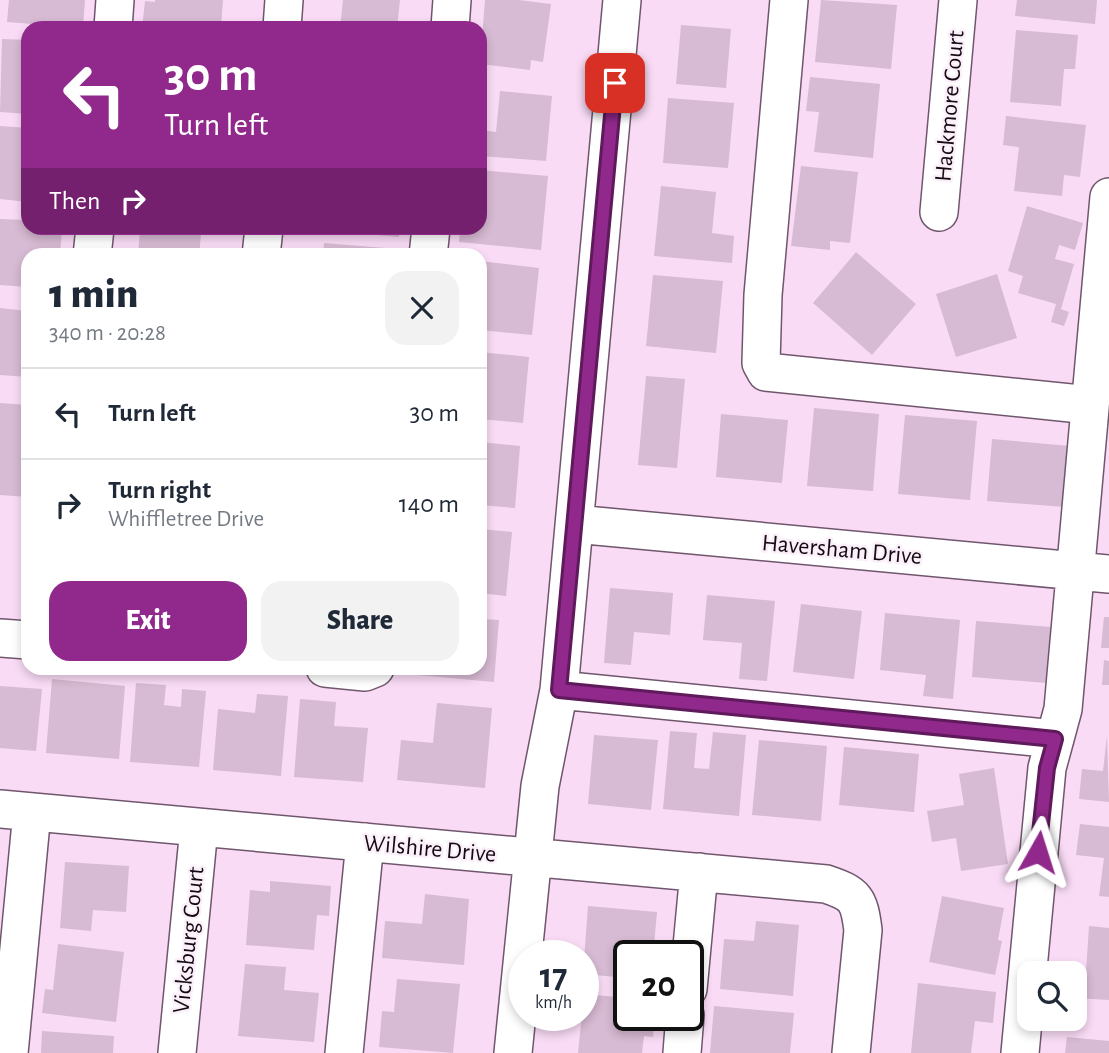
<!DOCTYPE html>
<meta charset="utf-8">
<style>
body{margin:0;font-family:"Alegreya Sans",sans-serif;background:#f2f2f3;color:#1f2937;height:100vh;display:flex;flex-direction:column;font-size:26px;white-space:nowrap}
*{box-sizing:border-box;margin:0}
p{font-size:23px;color:#747a83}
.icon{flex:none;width:38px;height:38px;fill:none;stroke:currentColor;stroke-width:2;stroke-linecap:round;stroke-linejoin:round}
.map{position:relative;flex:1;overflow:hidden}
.side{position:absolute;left:21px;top:248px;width:466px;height:427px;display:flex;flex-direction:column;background:#fff;border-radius:21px;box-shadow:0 4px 10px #0003}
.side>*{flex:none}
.top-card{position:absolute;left:21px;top:21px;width:466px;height:214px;border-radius:21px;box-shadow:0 4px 10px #0003;background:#91288b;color:#fff;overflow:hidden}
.fabs{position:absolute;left:1017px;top:961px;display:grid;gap:14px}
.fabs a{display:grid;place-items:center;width:70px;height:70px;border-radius:14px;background:#fff;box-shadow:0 4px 10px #0003;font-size:35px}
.speed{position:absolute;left:508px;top:940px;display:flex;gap:14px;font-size:35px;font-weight:700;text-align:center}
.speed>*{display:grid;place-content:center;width:91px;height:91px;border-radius:50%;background:#fff;box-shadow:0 4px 10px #0003;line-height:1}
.speed small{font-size:18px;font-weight:400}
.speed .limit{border:4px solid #111;border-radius:10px;background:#fff;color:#111}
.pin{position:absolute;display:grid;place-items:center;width:60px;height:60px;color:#fff;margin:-30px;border-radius:14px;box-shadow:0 4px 10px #0006}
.me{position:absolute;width:77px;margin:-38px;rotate:6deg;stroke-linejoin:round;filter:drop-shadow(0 0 5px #0008)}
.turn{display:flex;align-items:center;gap:24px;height:147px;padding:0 28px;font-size:32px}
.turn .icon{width:91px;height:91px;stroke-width:2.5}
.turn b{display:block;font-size:49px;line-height:60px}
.then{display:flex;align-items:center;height:66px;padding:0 28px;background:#0003;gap:14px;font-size:26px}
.round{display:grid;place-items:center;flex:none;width:74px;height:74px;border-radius:21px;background:#f2f2f3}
.headline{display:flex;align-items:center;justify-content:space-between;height:119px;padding:0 28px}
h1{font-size:42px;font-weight:800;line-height:52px}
.action{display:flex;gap:14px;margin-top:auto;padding:14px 28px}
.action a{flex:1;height:80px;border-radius:21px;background:#91288b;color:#fff;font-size:28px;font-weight:800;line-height:80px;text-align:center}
.action a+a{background:#f2f2f3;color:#1f2937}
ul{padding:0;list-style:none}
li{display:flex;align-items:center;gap:21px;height:91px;padding:0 28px;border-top:2px solid #e0e1e3}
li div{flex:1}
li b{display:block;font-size:26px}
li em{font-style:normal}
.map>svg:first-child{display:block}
.building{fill:#d7bad3}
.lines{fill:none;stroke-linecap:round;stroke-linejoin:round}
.minor-casing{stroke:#70566d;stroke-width:40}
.minor{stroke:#fff;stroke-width:37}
.route-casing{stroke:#5e1a5a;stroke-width:18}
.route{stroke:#91288b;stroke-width:12}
.labels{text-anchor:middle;stroke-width:5;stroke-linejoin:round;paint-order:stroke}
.street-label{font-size:24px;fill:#140a13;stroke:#fbeff9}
</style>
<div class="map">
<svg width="1109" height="1053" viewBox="0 0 1109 1053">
<rect width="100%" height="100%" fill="#f9dbf5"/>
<path class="building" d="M9 0H85L83 28 7 22Z
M155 0H223L221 28H142L145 1 155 2Z
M343 0H400L397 28H340Z
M485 0H519L551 4 543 62 531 60 530 70 480 64Z
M821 0 897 5 891 69 815 62Z
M1017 0H1097L1095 24 1015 16Z
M681 25 731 29 726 88 676 84Z
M1016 30 1078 35 1075 69H1064L1061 106 1010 102Z
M2 39 28 40V114L0 112Z
M810 77 880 84 873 158 814 152 819 112 806 111Z
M500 91 552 96 546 161 480 156V130L496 132Z
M668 98 734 103 728 168 663 163Z
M1006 116 1086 125 1080 177 1064 175 1062 196 1014 191 1019 147 1003 145Z
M0 126 28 128V202L0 199Z
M801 166 858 172 850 243 830 241V250L791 246Z
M480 170 548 176 541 250 459 242 460 228H480Z
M661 186 716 192 712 233 734 236 732 263 654 256Z
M1027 206 1083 223 1075 250 1059 245 1055 259 1074 264 1061 309 1069 312 1064 326 1051 322 1056 304 1018 293 1023 276 1008 271Z
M0 219 28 220V228H62L60 256H28V287L0 285Z
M322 228H400L399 237 322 230Z
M140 229 201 234 199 256 138 255Z
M324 243 397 249V256H323Z
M856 252 916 304 872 355 813 303Z
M480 261 539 268 532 335 480 330Z
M997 274 1017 338 956 357 936 294Z
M653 275 723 281 716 353 646 346Z
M0 308 28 311V377L0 375Z
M480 352 529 357 523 423 480 419Z
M646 376 685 379 677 468 638 465Z
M0 403 28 405V497L0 495Z
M814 408 879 414 873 491 807 486Z
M721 414 788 420 782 483 716 477Z
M905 415 977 421 970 500 898 494Z
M992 439 1070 446 1065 507 987 501Z
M480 442 520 446 515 508 480 505Z
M480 529 512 532 506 596 480 593Z
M610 588 673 593 670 635 634 632 631 665 604 663Z
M707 595 775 601 767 681 739 679 742 643 703 640Z
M801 604 862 611 854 679 793 672Z
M885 613 960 620 953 699 923 696 926 675 880 670Z
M1104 617H1109V648H1101Z
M480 619 499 620 494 682 418 675 419 668H480Z
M976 621 1052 627 1047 683 972 677Z
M1104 660 1109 661V685H1102Z
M52 679 125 686 119 759 46 753Z
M136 683 166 685 164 705 181 707 182 689 206 691 199 767 130 762Z
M0 686 42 689 36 751 0 748Z
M257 694 288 696 281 776 213 770 218 709 255 713Z
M300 699 336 702 334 726 368 728 363 782 294 777Z
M437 703 492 708 485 788 397 780 401 740 433 743Z
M670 731 697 733 694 768 709 769 713 732 746 735 739 816 663 809Z
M594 735 658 740 651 810 588 804Z
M1107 736 1109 802 1079 799 1082 769 1103 771Z
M759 740 827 746 821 821 752 815Z
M844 747 919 754 914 812 839 805Z
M994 768 1008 864 961 871 956 838 932 842 927 811 964 805 959 774Z
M1080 824 1109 827V897L1099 896 1104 858 1076 855Z
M65 862 129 866 126 912 93 910 91 931 60 928Z
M270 881 331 886 329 916 317 915 314 950 246 945 250 890 270 892Z
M425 894 469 899 464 965 382 958 385 921 422 924Z
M942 896 1004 908 998 940 1002 941 995 975 929 962Z
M588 906 657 912 653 956H628V978L583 974Z
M756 921 799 925 793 996 720 989 724 939 754 941Z
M1089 926 1109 928V1000L1074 998V971L1086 972Z
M58 944 124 952 116 1022 42 1013 45 989 53 990Z
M245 964 286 967 284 990 319 993 314 1042 238 1036Z
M397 979 460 984 453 1053 379 1047 382 1011 394 1012Z
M918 983 996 992 993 1023 975 1021 971 1053H911Z
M584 994 628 998V1015H655L653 1037 644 1036 642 1053H578Z
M714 1006 794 1013 790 1053H710Z
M42 1031 114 1036 113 1053H41Z
M1067 1037 1109 1041V1053H1065Z"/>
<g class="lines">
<g class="minor-casing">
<path id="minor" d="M789 0 763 295 761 363 766 372 1090 405
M113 28 115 0
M282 28 284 0
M450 28 452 0
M939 212 958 0
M92 256 95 228
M261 256 264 228
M428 256 431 228
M575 524 1109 574
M0 638 28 640
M325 668 365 672 375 668
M559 690 1055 739
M0 809 826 884C856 894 859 899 863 930L851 1053
M688 989 699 872
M9 1053 32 812
M177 1053 199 828
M344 1053 365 842
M513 1053 540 786 559 690 622 0
M682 1053 685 1015
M1020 1053 1047 768 1063 709 1109 197"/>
</g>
<use href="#minor" class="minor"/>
</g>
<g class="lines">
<g class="route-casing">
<path id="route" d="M615 83 559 690 1055 739 1047 768 1038 852"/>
</g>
<use href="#route" class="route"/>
</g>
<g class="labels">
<g class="street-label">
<text transform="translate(949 106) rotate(-85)" y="8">Hackmore Court</text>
<text transform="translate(842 549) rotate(5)" y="8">Haversham Drive</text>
<text transform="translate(430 848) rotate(5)" y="8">Wilshire Drive</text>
<text transform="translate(188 940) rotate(-84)" y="8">Vicksburg Court</text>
</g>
</g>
</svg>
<div class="fabs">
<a><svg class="icon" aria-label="search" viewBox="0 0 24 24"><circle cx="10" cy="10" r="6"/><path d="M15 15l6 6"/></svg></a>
</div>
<div class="speed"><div>17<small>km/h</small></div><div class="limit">20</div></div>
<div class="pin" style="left:615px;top:83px;background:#d93025"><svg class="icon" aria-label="arrive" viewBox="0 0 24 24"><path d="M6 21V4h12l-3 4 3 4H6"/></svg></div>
<svg class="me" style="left:1038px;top:852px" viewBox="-20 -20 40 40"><path d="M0-17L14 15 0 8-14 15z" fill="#91288b" stroke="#fff" stroke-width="4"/></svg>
<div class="top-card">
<div class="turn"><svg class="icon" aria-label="left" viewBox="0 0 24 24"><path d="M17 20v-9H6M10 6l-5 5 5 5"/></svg><div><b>30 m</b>Turn left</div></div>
<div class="then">Then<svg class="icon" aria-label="right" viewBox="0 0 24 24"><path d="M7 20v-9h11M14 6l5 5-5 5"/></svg></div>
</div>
<section class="side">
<div class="headline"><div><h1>1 min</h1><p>340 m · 20:28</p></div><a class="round"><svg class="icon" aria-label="close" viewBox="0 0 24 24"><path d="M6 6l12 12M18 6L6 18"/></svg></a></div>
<ul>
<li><svg class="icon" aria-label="left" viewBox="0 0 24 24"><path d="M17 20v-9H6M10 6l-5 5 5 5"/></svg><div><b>Turn left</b></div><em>30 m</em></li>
<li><svg class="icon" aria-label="right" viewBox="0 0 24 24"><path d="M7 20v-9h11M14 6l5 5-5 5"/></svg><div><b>Turn right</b><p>Whiffletree Drive</p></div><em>140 m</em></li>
</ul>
<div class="action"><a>Exit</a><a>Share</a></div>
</section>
</div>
